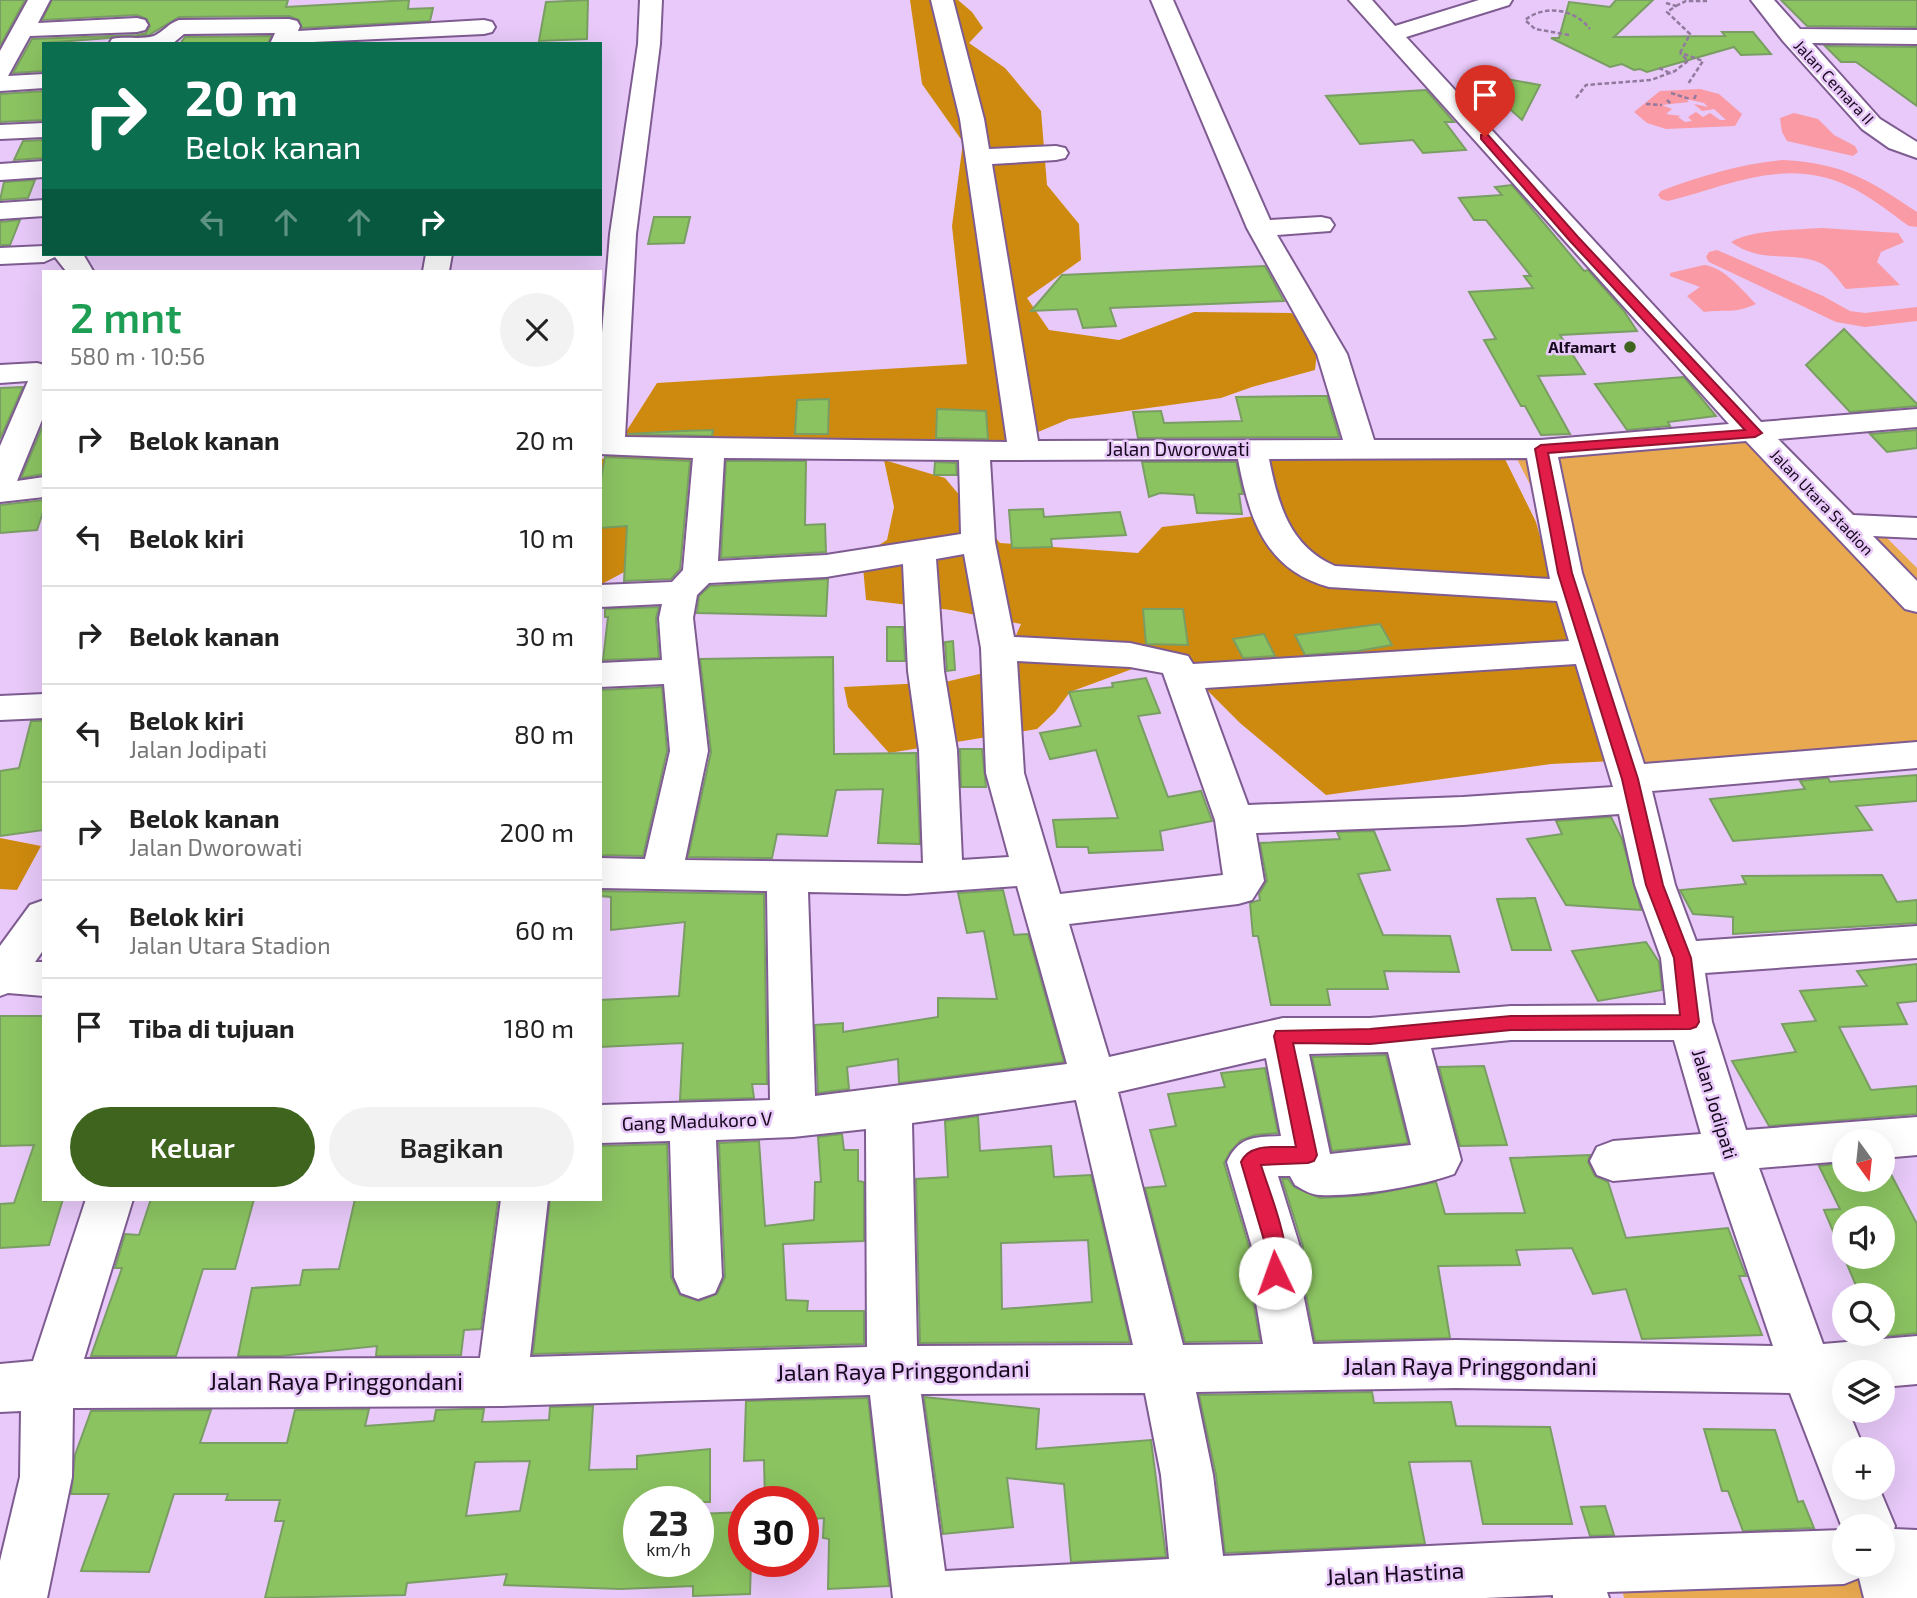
<!DOCTYPE html>
<html lang="id">
<meta charset="utf-8">
<style>
body{margin:0;font-family:"Exo 2",sans-serif;background:#f2f2f2;color:#222;height:100vh;display:flex;flex-direction:column;font-size:26px;white-space:nowrap}
*{box-sizing:border-box;margin:0}
p{font-size:23px;color:#767676}
.icon{flex:none;width:38px;height:38px;fill:none;stroke:currentColor;stroke-width:2;stroke-linecap:round;stroke-linejoin:round}
.map{position:relative;flex:1;overflow:hidden}
.side{position:absolute;left:42px;top:270px;width:560px;height:931px;display:flex;flex-direction:column;background:#fff;border-radius:0px;box-shadow:0 7px 28px #0002}
.side>*{flex:none}
.top-card{position:absolute;left:42px;top:42px;width:560px;height:214px;border-radius:0px;box-shadow:0 7px 28px #0002;background:#0b6e4f;color:#fff;overflow:hidden}
.needle{width:46px;rotate:165deg}
.buttons{position:absolute;left:1832px;top:1129px;display:grid;gap:14px}
.buttons a{display:grid;place-items:center;width:63px;height:63px;border-radius:50%;background:#fff;box-shadow:0 7px 28px #0002;font-size:35px}
.speed{position:absolute;left:623px;top:1486px;display:flex;gap:14px;font-size:35px;font-weight:700;text-align:center}
.speed>*{display:grid;place-content:center;width:91px;height:91px;border-radius:50%;background:#fff;box-shadow:0 7px 28px #0002;line-height:1}
.speed small{font-size:18px;font-weight:400}
.speed .limit{border:10px solid #d22;background:#fff;color:#111}
.pin{position:absolute;display:grid;place-items:center;width:60px;height:60px;color:#fff;margin:-72px -30px;border-radius:50% 50% 50% 0;rotate:-45deg;box-shadow:0 0 7px #0007}
.pin .icon{rotate:45deg}
.me{position:absolute;width:77px;margin:-38px;rotate:357deg;stroke-linejoin:round;filter:drop-shadow(0 0 5px #0008)}
.turn{display:flex;align-items:center;gap:24px;height:147px;padding:0 28px;font-size:32px}
.turn .icon{width:91px;height:91px;stroke-width:2.5}
.turn b{display:block;font-size:49px;line-height:60px}
.lanes{display:flex;align-items:center;height:66px;padding:0 28px;background:#0003;justify-content:center;gap:35px;direction:ltr}
.lanes .off{opacity:.35}
.round{display:grid;place-items:center;flex:none;width:74px;height:74px;border-radius:37px;background:#f2f2f2}
.overview{display:flex;align-items:center;justify-content:space-between;height:119px;padding:0 28px}
h1{font-size:42px;font-weight:600;line-height:52px;color:#1e9e55}
.action{display:flex;gap:14px;margin-top:auto;padding:14px 28px}
.action a{flex:1;height:80px;border-radius:42px;background:#3e641e;color:#fff;font-size:28px;font-weight:600;line-height:80px;text-align:center}
.action a+a{background:#f2f2f2;color:#222}
ul{padding:0;list-style:none}
li{display:flex;align-items:center;gap:21px;height:98px;padding:0 28px;border-top:2px solid #e0e0e0}
li div{flex:1}
li b{display:block;font-size:26px}
li em{font-style:normal}
.map>svg:first-child{display:block}
.green{fill:#e8a950}
.forest{fill:#ce8a0f}
.water{fill:#f99aa4}
.pier{fill:#e8c9f9}
.lines{fill:none;stroke-linecap:round;stroke-linejoin:round}
.canal{fill:#f99aa4;fill-rule:evenodd}
.building{fill:#8bc361;stroke:#7a9d63;stroke-width:2;fill-rule:evenodd}
.minor-casing{stroke:#7e5b91;stroke-width:4}
.path{stroke:#927a9e;stroke-width:2.5;stroke-dasharray:4.5 2.5;stroke-linecap:butt}
.minor{fill:#fff;fill-rule:evenodd}
.route{fill:#e11d48;stroke:#92132f;stroke-width:2}
.poi-dot{fill:#3e641e;stroke:#e8c9f9;stroke-width:2.5}
.labels{text-anchor:middle;stroke-width:5;stroke-linejoin:round;paint-order:stroke}
.far-street-label{font-size:16px;fill:#17091e;stroke:#e8c9f9}
.far-poi-label{font-size:16px;font-weight:bold;fill:#17091e;stroke:#e8c9f9;text-anchor:end}
.street-label{font-size:19px;fill:#17091e;stroke:#e8c9f9}
.near-street-label{font-size:23px;fill:#17091e;stroke:#e8c9f9}
</style>
<div class="map">
<svg width="1917" height="1598" viewBox="0 0 1917 1598">
<rect width="100%" height="100%" fill="#e8c9f9"/>
<path class="green" d="M1754 438 1884 535 1917 568V746L1629 779 1575 573 1515 455Z
M1844 1559V1564L1881 1598H1624L1619 1576 1760 1562Z"/>
<path class="forest" d="M910 0H958L972 12 983 28 969 43 1005 68 1041 111 1047 185 1079 224 1081 260 1027 298 1049 330 1119 340 1194 312 1291 313 1319 334 1315 370 1252 387 1221 398 1069 419 993 451H731L721 471 679 477 643 562 600 585V460L629 447 617 446 657 383 967 364 952 226 963 142 922 84Z
M1501 451 1536 522 1578 672 1614 761 1551 764 1326 795 1240 723 1196 679 1154 661 1070 692 1055 712 1037 729 889 753 848 707 844 687 945 682 1001 669 1021 624 951 610 866 600 862 556 887 540 894 507 884 460 945 478 1000 543 1138 553 1162 527 1256 516 1268 461Z
M0 838 41 846 17 890 0 889Z"/>
<path class="water" d="M1700 89 1719 94 1742 114 1735 126 1666 129 1647 123 1634 112 1660 91Z
M1794 113 1818 119 1834 135 1855 146 1858 152 1853 156 1787 141 1782 132 1780 118Z
M1822 228 1898 233 1904 242 1881 252 1877 262 1900 285 1846 289C1838 280 1830 266 1818 262 1789 251 1761 264 1731 242 1752 229 1797 230 1822 228Z
M1704 265C1724 267 1742 290 1756 304 1734 314 1727 309 1704 312L1687 296 1700 287 1670 276V273Z"/>
<path class="pier" d="M1686 99 1704 103 1708 107 1694 104 1702 111 1714 109 1726 120H1720L1710 113 1703 117 1696 112 1688 117 1692 121 1685 122 1678 117 1681 116 1666 114 1672 109 1662 105 1689 102Z"/>
<g class="lines">
<path class="canal" d="M1783 160C1843 163 1869 180 1917 212V227L1909 226C1889 212 1869 195 1846 185 1784 157 1728 186 1668 201L1661 199 1658 195 1661 191C1701 176 1740 164 1783 160Z
M1717 250 1823 296 1850 311 1865 313 1917 307V321L1865 327 1836 322 1709 262 1706 257 1709 252Z"/>
</g>
<path class="building" d="M0 0H25L0 46Z
M52 0H288L286 7 409 0 408 9 433 8 430 21 302 28 299 20 289 16 179 17 149 35 44 43V71L13 73 32 39 137 35 146 33 150 26 147 19 137 15 42 20Z
M588 0 587 39 539 41 546 2Z
M1616 0H1653L1614 37 1725 36 1722 32H1753L1771 54 1741 55 1734 47 1647 72 1640 69 1634 70 1622 64 1610 67 1551 38H1559L1569 2 1610 7Z
M1781 0H1917V27L1807 26Z
M271 36 268 44H180L185 37Z
M1825 46 1917 47V106L1856 62H1841Z
M1501 78 1540 85 1522 120 1492 93Z
M1426 90 1454 122H1445L1466 150 1423 153 1413 140 1360 144 1326 96Z
M44 91V120L0 122V94Z
M44 140V158L14 160 23 141Z
M35 180 28 198 0 200 4 182Z
M1512 185 1584 271 1588 270 1624 311 1637 331 1560 335 1585 374 1538 376 1570 434 1541 435 1525 406H1521L1484 340 1496 339 1469 292 1533 288 1524 276H1531L1486 220H1474L1459 198 1502 195 1495 187Z
M654 217H690L684 243 648 244Z
M20 220 10 245H0V222Z
M1265 266 1284 301 1110 308 1116 326 1083 328 1077 309 1031 311 1062 275Z
M1844 329 1917 404V406L1850 412 1806 365Z
M1684 377 1716 416 1668 422 1670 426 1627 430 1595 384Z
M23 387 0 439V388Z
M1311 396H1327L1339 437 1138 438 1133 412 1161 411 1164 423 1242 421 1236 397Z
M829 399 828 434H795L797 400Z
M937 409 986 411 988 439 936 438Z
M44 423V474L21 478Z
M713 430 712 436 628 434 681 431Z
M1917 430V448L1887 452 1870 434Z
M605 457 690 461 680 569 671 579 624 581 627 526 600 528V485Z
M726 461H806L805 525 825 524 826 552 721 558Z
M935 462 956 463 957 475H934Z
M1142 462H1236L1243 494H1239L1242 514 1197 513 1194 495 1160 493 1149 497Z
M44 500V509L37 530 0 533V505Z
M1043 509 1044 517 1120 512 1126 535 1051 539 1052 547 1012 548 1009 510Z
M828 579 826 616 697 613 699 596 710 586Z
M659 607 656 618 659 658 603 660 608 617H605V609Z
M1143 609H1183L1188 645 1146 644Z
M1380 624 1392 645 1358 651 1305 655 1295 635Z
M887 627H903L905 661H887Z
M1264 634 1275 656 1243 658 1233 639Z
M953 641 955 670 947 671 945 642Z
M833 657 834 754 916 753 920 844 878 843 883 789 836 790 827 836 777 834 772 858 688 857 711 752 700 659Z
M1146 678 1160 713 1138 716 1168 797 1201 791 1212 821 1160 831 1163 850 1089 853 1088 847H1057L1053 820 1118 818 1096 750 1050 759 1040 733 1081 726 1069 692 1113 687 1112 683Z
M662 687 667 751 643 856 600 855V690Z
M31 721H44V830L0 836V771L19 768Z
M960 749H982L986 787H961Z
M1917 775V801L1856 806 1872 830 1733 841 1710 799 1805 789 1800 781 1828 778 1830 782Z
M1611 817 1622 839 1641 910 1566 905 1527 839 1562 834 1556 821Z
M1374 831 1390 870 1358 874 1383 935 1450 936 1459 972 1384 971 1388 989H1327L1330 1005H1271L1258 936H1253L1250 903 1260 900 1259 894 1267 881 1260 843 1340 839 1337 832Z
M1882 875 1897 902 1917 900V923L1733 934V917L1693 914 1680 890 1746 884 1742 876Z
M1003 890 1014 935 1028 934 1064 1062 899 1083 898 1059 847 1067 849 1089 818 1093 815 1025 843 1023V1032L938 1017V998L997 999 984 931 967 933 958 893Z
M600 891 764 894 767 1084H752L754 1098 680 1100 683 1043 600 1047V1000L679 996 685 922 611 930V897L600 896Z
M1535 898 1551 950H1512L1497 899Z
M1646 942 1659 962 1662 990 1598 1001 1572 951Z
M1917 964V1001L1897 1003 1907 1024 1839 1027 1871 1090 1917 1086V1114L1769 1126 1732 1061 1796 1052 1782 1024 1816 1021 1800 991 1867 986 1857 971Z
M0 1016H44V1201L63 1199 49 1245 0 1248V1204L14 1203 34 1145 0 1146Z
M1386 1055 1408 1143 1332 1151 1312 1057Z
M1484 1066 1507 1145 1460 1146 1439 1067Z
M1265 1068 1278 1133 1255 1135 1241 1140 1230 1152 1224 1163 1249 1247 1248 1273 1260 1341 1185 1342 1145 1188 1166 1186 1150 1130 1176 1126 1168 1094 1225 1087 1221 1073Z
M978 1116 980 1151 1051 1146 1054 1177 1091 1175 1130 1342 920 1343 916 1179 948 1177 945 1121ZM1088 1240 1092 1302 1002 1309 1001 1243Z
M842 1134 844 1150H858V1181L864 1182V1241L783 1244 786 1300 808 1301 807 1311H864V1344L533 1354 550 1199H600V1146L667 1144 671 1277 680 1295 699 1301 717 1294 725 1277 719 1143 759 1141 765 1226 814 1220 815 1182H821L818 1137Z
M1590 1155 1588 1162 1595 1176 1608 1182 1626 1238 1728 1228 1746 1276H1739L1762 1335 1642 1339 1626 1289 1593 1294 1572 1248 1516 1250 1520 1265 1438 1266 1450 1338 1315 1341 1302 1273 1303 1246 1282 1179H1288L1294 1187 1320 1198 1369 1195 1436 1182 1445 1214 1525 1213 1510 1158Z
M1884 1161 1917 1224V1333L1879 1337 1878 1334H1883V1295H1860L1824 1210 1840 1209 1819 1166 1844 1163V1180H1883ZM1844 1218H1883V1256H1844Z
M151 1199H254L235 1269H203L176 1356H91L122 1268H115L125 1234 139 1235Z
M355 1199H498L481 1329 464 1330 461 1355 376 1356 377 1346 280 1356H238L252 1288 300 1285 303 1270 339 1269Z
M1372 1392 1374 1403 1451 1402 1456 1426 1550 1427 1572 1524H1483L1471 1461 1409 1462 1425 1544 1225 1553 1216 1475 1199 1395Z
M924 1397 1039 1409 1036 1449 1151 1440 1166 1557 1071 1562 1064 1484 1007 1478 1013 1527 943 1534Z
M868 1398 889 1586 828 1589 829 1539 823 1538 824 1518 803 1520V1502H765L764 1460 744 1461 746 1401Z
M593 1406 589 1470 637 1469V1456L710 1449V1502H639V1561H698V1514L744 1512V1561H751L750 1594 693 1596V1586L621 1589 504 1585 507 1574 407 1583 405 1595 265 1598 284 1521H275L280 1500H226L228 1494H174L149 1572 81 1571 109 1494H71L75 1455 91 1411 211 1410 200 1443H287L295 1410 369 1409 365 1426 434 1421 436 1410 466 1409H484L482 1422 549 1420 550 1407ZM530 1461 520 1511 466 1516 475 1462Z
M1704 1429 1775 1430 1798 1502 1803 1501 1814 1528 1743 1531 1728 1491H1722Z
M1605 1506 1614 1535 1590 1536 1581 1507Z"/>
<g class="lines">
<g class="minor-casing">
<path id="minor" d="M28 0H50L38 23 137 18 145 20 148 25 145 30 137 32 30 36 8 76 44 74V88L0 91V51Z
M640 0H662L660 44 636 234 625 437 1007 442 960 119 931 0H953L984 119 989 149 1056 146 1065 148 1068 153 1065 158 1056 160 992 164 1038 441 1343 440 1317 354 1247 228 1151 0H1173L1270 220 1321 217 1330 219 1334 225 1330 231 1277 235 1347 354 1374 440H1541L1729 424 1349 0H1372L1395 26 1479 0H1512L1509 5 1406 37 1761 422 1917 409V427L1778 439 1853 515 1917 518V538L1873 536 1917 581V612L1905 609 1746 441 1558 457 1582 573 1644 764 1917 742V768L1652 791 1675 885 1696 941 1917 926V958L1705 973 1712 1022 1746 1130 1917 1117V1155L1883 1158V1141H1844V1161L1759 1168 1823 1344 1917 1336V1384L1883 1387V1372H1844V1391H1841L1844 1410H1848L1864 1449H1844V1488H1879L1895 1526 1894 1529 1917 1530V1598H1864L1859 1578 1844 1584 1607 1592 1609 1598H1553V1595L1485 1598H893L870 1395 502 1406 73 1408 72 1477 47 1598H0V1561L20 1477 21 1411 0 1412V1364L33 1361 86 1199H133L84 1359 480 1358 501 1199H548L530 1357 867 1347 866 1129 793 1137 716 1140 722 1277 715 1293 698 1299 681 1293 674 1277 670 1141 600 1143V1105L770 1100 767 891 600 888V858L645 859 670 751 664 684 600 687V663L662 660 659 618 662 604 600 607V585L672 582 683 570 693 458 600 454V358L610 234 638 44ZM724 458 959 460 961 534 826 555 718 561ZM1527 458 1550 579 1335 566C1289 546 1278 504 1269 459ZM1238 459C1249 518 1265 570 1329 587L1557 601 1569 641 1193 664 1188 656 1130 643 1014 637 995 542 990 460ZM964 554 981 648 986 773 1009 857 962 860 957 750 944 671 936 559ZM903 564 908 671 919 750 923 863 685 860 708 751 693 618 697 595 709 583 826 577ZM1017 661 1130 667 1163 673 1215 820 1223 875 1060 894 1024 773ZM1576 664 1613 787 1463 797 1248 805 1205 688ZM1619 814 1635 885 1661 958 1666 1005 1511 1006 1370 1018H1283L1109 1057 1069 924 1238 904 1252 900 1264 881 1256 833 1463 825ZM1017 886 1067 1064 815 1096 808 892 906 894ZM1511 1040H1674L1701 1134 1613 1141 1597 1147 1590 1161 1597 1175 1613 1181 1714 1172 1773 1346 1456 1340 1313 1344 1299 1273 1300 1247 1278 1176H1290L1295 1185C1302 1189 1311 1195 1320 1195 1354 1197 1422 1186 1454 1174L1461 1160 1431 1048ZM1388 1052 1411 1145 1330 1154 1309 1054ZM1266 1058 1281 1136C1255 1137 1239 1136 1227 1162L1252 1247 1251 1273 1263 1344 1183 1345 1118 1092ZM1076 1100 1133 1345 917 1346 912 1123ZM1456 1388 1790 1393 1843 1530 1574 1539 1223 1556 1213 1475 1196 1392ZM1145 1393 1161 1475 1169 1559 945 1571 921 1394ZM1844 1526H1883V1564H1844Z
M1751 0H1774L1800 29 1917 30V44L1812 43 1880 119 1917 142V158L1889 148 1862 129 1783 41Z
M289 19 297 21 300 26 298 31 484 20 492 22 495 27 492 32 484 34 270 44 275 33 184 34 172 44H109L112 39C125 36 141 40 154 36 163 32 169 23 179 20Z
M44 123V137L0 139V125Z
M44 161V177L0 180V164Z
M44 200V216L0 219V203Z
M44 246V254H83L93 271H66L55 257 44 262 0 264V248Z
M426 254H452L449 271H423Z
M37 363 44 365V415L17 481 44 477V497L0 502V446L28 381 0 383V365Z
M44 694V718L0 720V696Z
M44 900V949L35 962H44V996L8 993 0 996V946L30 905Z"/>
</g>
<path class="path" d="M1666 3 1676 6 1667 12 1690 34 1680 53
M1676 6 1686 1H1707
M1569 35 1535 29 1525 20C1545 4 1575 9 1590 29
M1684 54 1703 61 1688 84
M1659 68 1672 74
M1671 93 1690 99
M1576 98 1586 85 1651 80 1675 71 1688 61 1680 53
M1694 99 1696 95
M1667 100 1671 104
M1646 104 1662 105"/>
<use href="#minor" class="minor"/>
</g>
<path class="route" d="M1481 135H1488L1578 237 1762 433 1755 437 1548 453 1572 573 1638 779 1663 885 1691 958 1699 1022 1696 1027 1690 1029 1511 1030 1370 1044 1293 1043 1317 1155 1314 1161 1308 1163 1261 1165C1270 1195 1295 1250 1282 1279L1275 1282 1268 1279 1265 1273 1266 1247 1241 1162C1250 1142 1278 1148 1296 1147L1274 1036 1276 1031 1370 1029 1511 1016 1680 1015 1674 958 1646 885 1622 779 1558 573 1535 449 1541 445 1745 430 1570 241 1481 139Z"/>
<circle class="poi-dot" cx="1630" cy="347" r="7"/>
<g class="labels">
<g class="far-street-label">
<text transform="translate(1834 82) rotate(47)" y="6">Jalan Cemara II</text>
<text transform="translate(1822 502) rotate(46)" y="6">Jalan Utara Stadion</text>
</g>
<g class="far-poi-label">
<text x="1616" y="353">Alfamart</text>
</g>
<g class="street-label">
<text x="1178" y="456">Jalan Dworowati</text>
<text transform="translate(1715 1104) rotate(73)" y="7">Jalan Jodipati</text>
<text transform="translate(697 1121) rotate(-2)" y="7">Gang Madukoro V</text>
</g>
<g class="near-street-label">
<text x="1470" y="1375">Jalan Raya Pringgondani</text>
<text transform="translate(903 1371) rotate(-1)" y="8">Jalan Raya Pringgondani</text>
<text x="336" y="1390">Jalan Raya Pringgondani</text>
<text transform="translate(1395 1574) rotate(-3)" y="8">Jalan Hastina</text>
</g>
</g>
</svg>
<div class="buttons">
<a><svg class="needle" viewBox="-14 -14 28 28"><path d="M0-13l5 13h-10z" fill="#e53935"/><path d="M0 13l5-13h-10z" fill="#767676"/></svg></a>
<a><svg class="icon" aria-label="sound" viewBox="0 0 24 24"><path d="M4 9h4l5-4v14l-5-4H4zM17 9q2 3 0 6"/></svg></a>
<a><svg class="icon" aria-label="search" viewBox="0 0 24 24"><circle cx="10" cy="10" r="6"/><path d="M15 15l6 6"/></svg></a>
<a><svg class="icon" aria-label="layers" viewBox="0 0 24 24"><path d="M12 4l9 5-9 5-9-5zM3 14l9 5 9-5"/></svg></a>
<a>+</a>
<a>−</a>
</div>
<div class="speed"><div>23<small>km/h</small></div><div class="limit">30</div></div>
<div class="pin" style="left:1485px;top:137px;background:#d93025"><svg class="icon" aria-label="arrive" viewBox="0 0 24 24"><path d="M6 21V4h12l-3 4 3 4H6"/></svg></div>
<svg class="me" style="left:1275px;top:1273px" viewBox="-20 -20 40 40"><circle r="19" fill="#fff"/><path d="M0-13L10 11 0 6-10 11z" fill="#e11d48"/></svg>
<div class="top-card">
<div class="turn"><svg class="icon" aria-label="right" viewBox="0 0 24 24"><path d="M7 20v-9h11M14 6l5 5-5 5"/></svg><div><b>20 m</b>Belok kanan</div></div>
<div class="lanes"><svg class="icon off" aria-label="left" viewBox="0 0 24 24"><path d="M17 20v-9H6M10 6l-5 5 5 5"/></svg><svg class="icon off" aria-label="ahead" viewBox="0 0 24 24"><path d="M12 20V5M6 11l6-6 6 6"/></svg><svg class="icon off" aria-label="ahead" viewBox="0 0 24 24"><path d="M12 20V5M6 11l6-6 6 6"/></svg><svg class="icon" aria-label="right" viewBox="0 0 24 24"><path d="M7 20v-9h11M14 6l5 5-5 5"/></svg></div>
</div>
<section class="side">
<div class="overview"><div><h1>2 mnt</h1><p>580 m · 10:56</p></div><a class="round"><svg class="icon" aria-label="close" viewBox="0 0 24 24"><path d="M6 6l12 12M18 6L6 18"/></svg></a></div>
<ul>
<li><svg class="icon" aria-label="right" viewBox="0 0 24 24"><path d="M7 20v-9h11M14 6l5 5-5 5"/></svg><div><b>Belok kanan</b></div><em>20 m</em></li>
<li><svg class="icon" aria-label="left" viewBox="0 0 24 24"><path d="M17 20v-9H6M10 6l-5 5 5 5"/></svg><div><b>Belok kiri</b></div><em>10 m</em></li>
<li><svg class="icon" aria-label="right" viewBox="0 0 24 24"><path d="M7 20v-9h11M14 6l5 5-5 5"/></svg><div><b>Belok kanan</b></div><em>30 m</em></li>
<li><svg class="icon" aria-label="left" viewBox="0 0 24 24"><path d="M17 20v-9H6M10 6l-5 5 5 5"/></svg><div><b>Belok kiri</b><p>Jalan Jodipati</p></div><em>80 m</em></li>
<li><svg class="icon" aria-label="right" viewBox="0 0 24 24"><path d="M7 20v-9h11M14 6l5 5-5 5"/></svg><div><b>Belok kanan</b><p>Jalan Dworowati</p></div><em>200 m</em></li>
<li><svg class="icon" aria-label="left" viewBox="0 0 24 24"><path d="M17 20v-9H6M10 6l-5 5 5 5"/></svg><div><b>Belok kiri</b><p>Jalan Utara Stadion</p></div><em>60 m</em></li>
<li><svg class="icon" aria-label="arrive" viewBox="0 0 24 24"><path d="M6 21V4h12l-3 4 3 4H6"/></svg><div><b>Tiba di tujuan</b></div><em>180 m</em></li>
</ul>
<div class="action"><a>Keluar</a><a>Bagikan</a></div>
</section>
</div>
